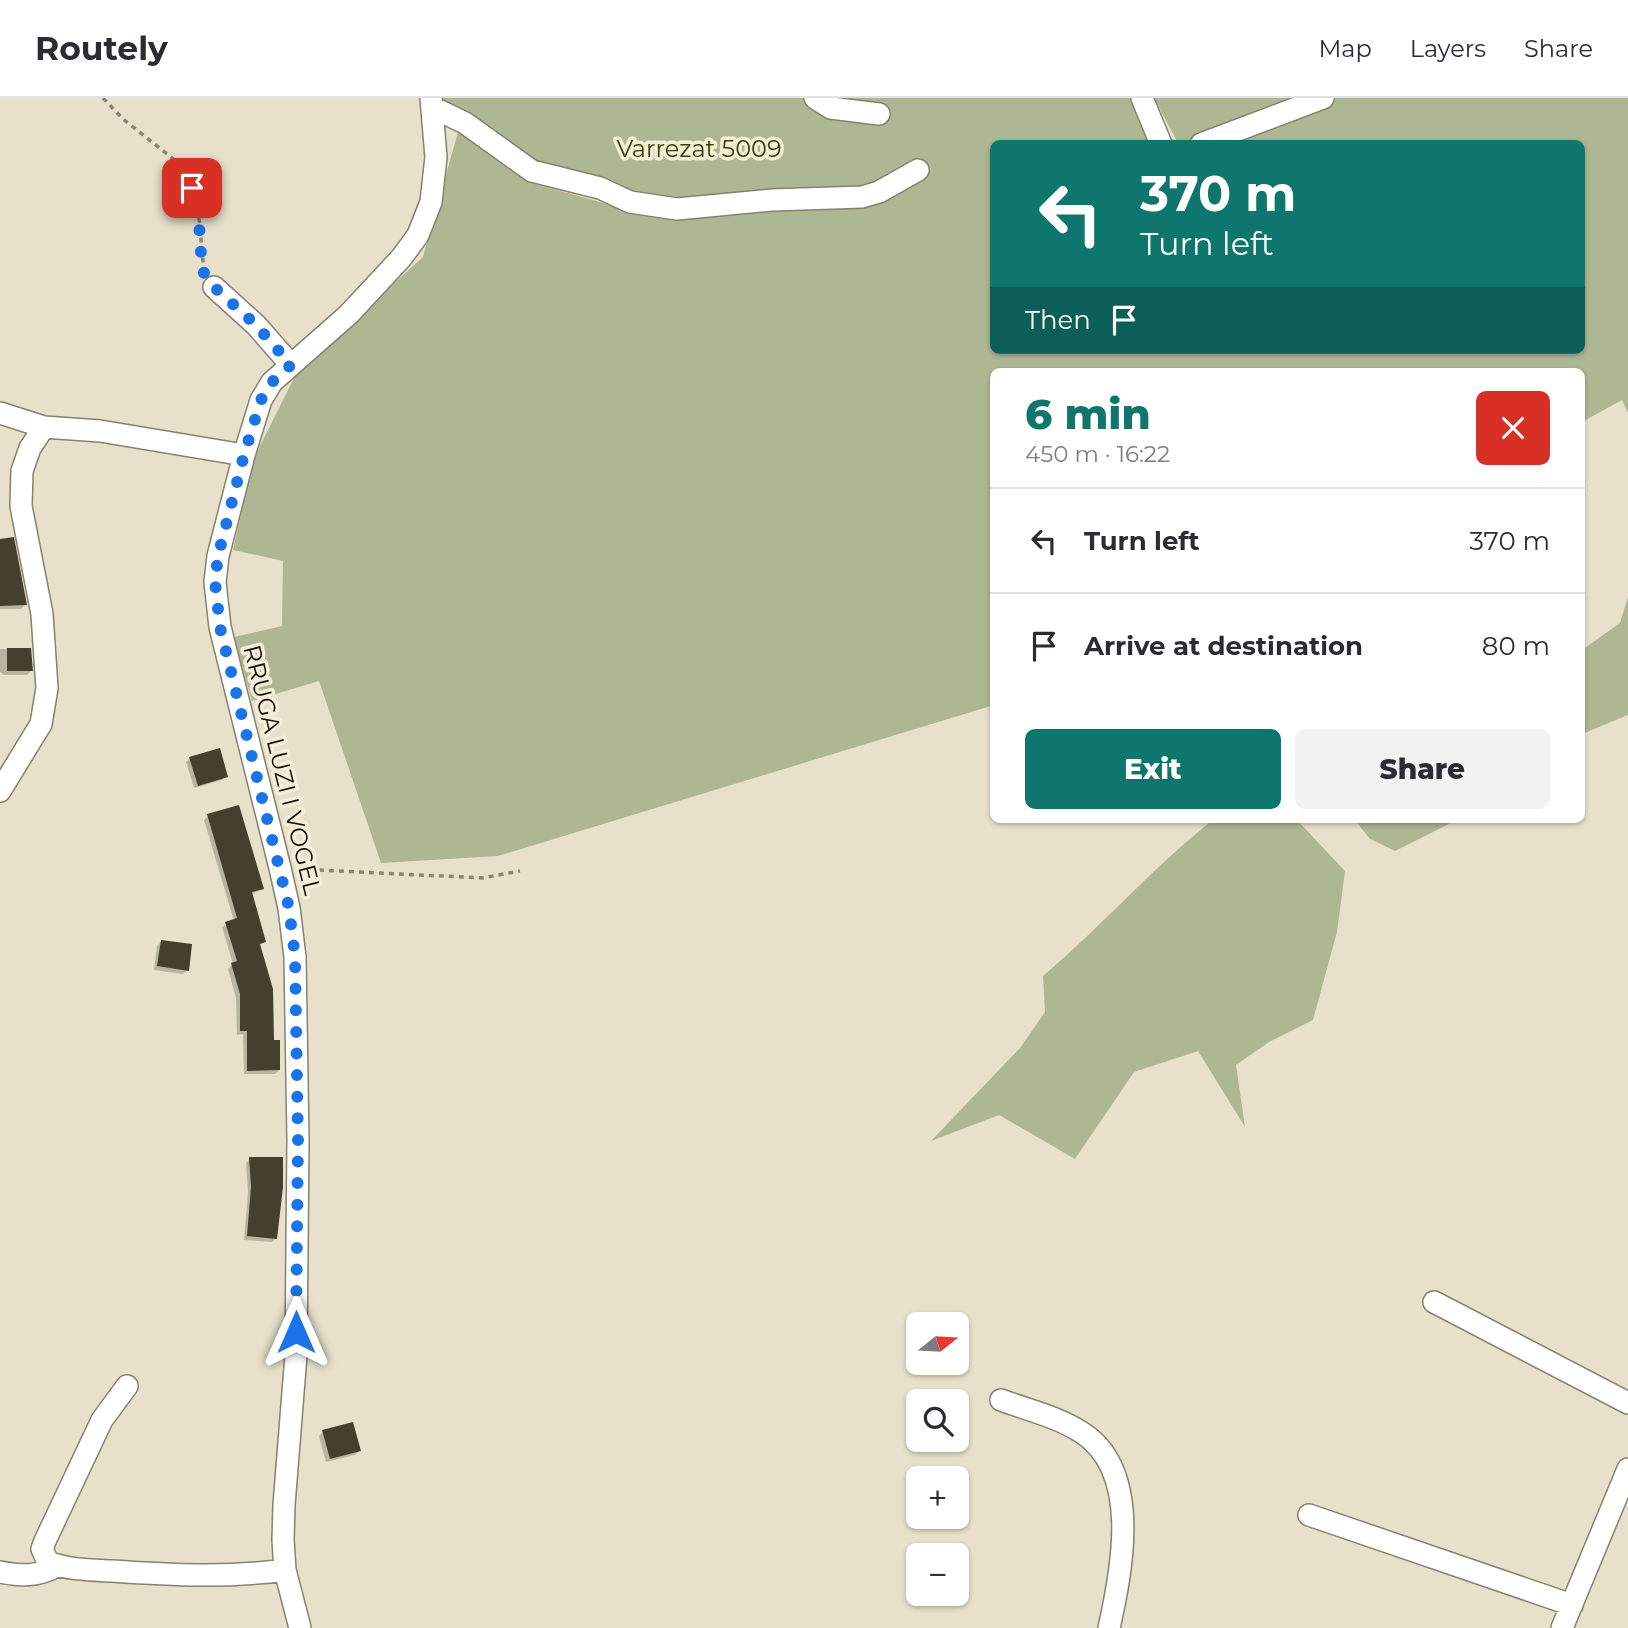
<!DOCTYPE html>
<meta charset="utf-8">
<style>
body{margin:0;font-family:Montserrat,sans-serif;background:#f2f2f3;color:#2b2b33;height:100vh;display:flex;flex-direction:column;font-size:26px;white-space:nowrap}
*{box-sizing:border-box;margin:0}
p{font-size:23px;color:#7c7c81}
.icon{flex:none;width:38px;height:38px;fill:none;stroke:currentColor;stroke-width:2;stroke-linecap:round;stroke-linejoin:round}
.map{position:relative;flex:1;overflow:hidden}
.side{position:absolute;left:990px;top:270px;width:595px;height:455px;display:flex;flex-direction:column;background:#fff;border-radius:10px;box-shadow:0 2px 5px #0004}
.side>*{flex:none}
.top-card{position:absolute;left:990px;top:42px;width:595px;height:214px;border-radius:10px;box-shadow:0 2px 5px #0004;background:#0f766e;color:#fff;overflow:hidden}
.needle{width:46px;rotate:72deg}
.fabs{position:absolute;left:906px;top:1214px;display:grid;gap:14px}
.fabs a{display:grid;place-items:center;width:63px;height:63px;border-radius:10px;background:#fff;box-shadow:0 2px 5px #0004;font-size:35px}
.pin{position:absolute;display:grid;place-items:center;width:60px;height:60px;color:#fff;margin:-30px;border-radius:14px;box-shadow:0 4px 10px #0006}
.me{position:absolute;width:77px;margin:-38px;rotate:0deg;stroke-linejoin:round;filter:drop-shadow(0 0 5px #0008)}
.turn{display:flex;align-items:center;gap:24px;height:147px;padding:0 35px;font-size:32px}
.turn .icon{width:91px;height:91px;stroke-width:2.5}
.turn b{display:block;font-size:49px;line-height:60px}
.then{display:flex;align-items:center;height:66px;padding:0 35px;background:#0003;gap:14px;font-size:26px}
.round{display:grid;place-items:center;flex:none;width:74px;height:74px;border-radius:10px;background:#f2f2f3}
.headline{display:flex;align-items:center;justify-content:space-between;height:119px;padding:0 35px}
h1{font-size:42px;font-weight:800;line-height:52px;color:#0f766e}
.action{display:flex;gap:14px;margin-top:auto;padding:14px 35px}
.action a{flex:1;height:80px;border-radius:10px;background:#0f766e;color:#fff;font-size:28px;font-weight:800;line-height:80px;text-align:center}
.action a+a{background:#f2f2f3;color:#2b2b33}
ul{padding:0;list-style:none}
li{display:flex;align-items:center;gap:21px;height:105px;padding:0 35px;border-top:2px solid #e1e1e2}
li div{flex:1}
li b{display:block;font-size:26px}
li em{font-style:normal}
header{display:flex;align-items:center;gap:42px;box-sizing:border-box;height:98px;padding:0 35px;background:#fff;border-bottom:2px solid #e1e1e2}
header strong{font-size:33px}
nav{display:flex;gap:38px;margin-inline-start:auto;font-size:24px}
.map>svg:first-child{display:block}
.green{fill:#aeb793}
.shadow{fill:#0003}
.building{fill:#45402e}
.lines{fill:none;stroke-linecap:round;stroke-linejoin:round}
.minor-casing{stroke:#87816d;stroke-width:24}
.path{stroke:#8a8576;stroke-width:3.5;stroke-dasharray:5 5;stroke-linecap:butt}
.minor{stroke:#fff;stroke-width:21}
.route{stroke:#1a73e8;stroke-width:12;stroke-dasharray:0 21.6}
.labels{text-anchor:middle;stroke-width:7;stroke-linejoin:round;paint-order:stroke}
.park-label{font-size:24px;fill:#384202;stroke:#f4eed8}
.street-label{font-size:24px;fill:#0f0c06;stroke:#f4eed8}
</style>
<header>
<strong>Routely</strong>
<nav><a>Map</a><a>Layers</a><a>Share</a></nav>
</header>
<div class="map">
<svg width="1628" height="1530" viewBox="0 0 1628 1530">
<rect width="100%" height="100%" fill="#e7e1cb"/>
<path class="green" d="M440 0H1131L1150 45 994 46V252H1582V46L1178 45 1154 0H1628V315L1622 302 1582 324V273H994V607L498 758 381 765 319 583 252 603 234 539 282 528 283 463 233 452 254 360 298 272 423 159 458 34 531 85 622 110 869 90 677 105 635 99 527 63Z
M1628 499V617L1582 636V552L1620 525Z
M1214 721H1296L1345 773 1337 834 1313 922 1269 944 1236 967 1245 1029 1198 953 1134 974 1075 1061 999 1017 931 1043 1020 950 1045 914 1043 878C1102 828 1153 769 1214 721Z
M1354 721H1459L1395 753 1370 741Z"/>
<path class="shadow" d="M0 443 25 507 21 511H0Z
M0 551H29L31 573 27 577H4L0 574Z
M190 660 226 678 222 682 194 690 186 664Z
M208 718 262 791 250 797 264 843 260 847 272 944 279 972 275 976H244L243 936 237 937 236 900 228 871 233 866 222 829 234 823 204 722Z
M161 844 187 872 183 876 154 872 157 848Z
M250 1061 276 1140 272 1144 244 1142 248 1094 246 1065Z
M323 1334 359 1353 355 1357 326 1364 319 1338Z"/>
<path class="building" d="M14 439 27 507 0 508V441Z
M7 550H31L33 573H7Z
M220 650 228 679 198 688 189 659Z
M239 707 264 791 252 794 266 844 260 846 273 891 274 942H280V972L247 973V933H240V896L231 865 237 863 225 824 237 820 207 716Z
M161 842 192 846 189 873 157 868Z
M249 1059H283V1089L277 1141 247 1138 251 1089Z
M353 1324 361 1353 330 1361 322 1332Z"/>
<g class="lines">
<g class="minor-casing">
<path id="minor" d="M815 0 831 10 879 16
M1142 0 1161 46
M432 9 465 25 532 73 600 90 630 104 677 111 772 102 862 99 879 94 918 72
M1201 46 1323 0
M214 189 256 227 291 267
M0 315 44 329 100 333 244 357
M0 693 41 626 47 590 42 516 21 408 22 373 30 350 44 329
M1434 1204 1628 1305
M127 1288 102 1322 45 1443 42 1451 48 1464C68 1472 91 1472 112 1473 171 1477 227 1480 285 1472
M1001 1302C1028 1312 1058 1319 1081 1334 1142 1372 1122 1472 1109 1530
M1309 1417 1572 1507
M0 1474C22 1478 37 1479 57 1468
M300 1530 285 1472 283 1442 284 1407 296 1257 298 1042 295 859 289 810 280 770 220 529 215 484 218 458 244 357 261 302 272 284 349 216 402 159 418 137 431 104 436 59 431 0
M1562 1530 1628 1371"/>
</g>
<path class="path" d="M103 0 123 21 186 71 198 109 204 174
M299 771 482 780 520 773"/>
<use href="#minor" class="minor"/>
</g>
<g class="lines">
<path class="route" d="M192 90 198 109 202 172 214 189 256 227 291 267 272 284 261 302 244 357 218 458 215 484 220 529 289 810 295 859 298 1042 296 1234"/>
</g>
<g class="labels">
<g class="park-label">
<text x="699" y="59">Varrezat 5009</text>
</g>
<g class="street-label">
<text transform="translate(282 672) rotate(76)" y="8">RRUGA LUZI I VOGEL</text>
</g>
</g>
</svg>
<div class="fabs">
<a><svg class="needle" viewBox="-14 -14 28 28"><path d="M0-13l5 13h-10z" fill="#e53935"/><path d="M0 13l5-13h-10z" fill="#7c7c81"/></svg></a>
<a><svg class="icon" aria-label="search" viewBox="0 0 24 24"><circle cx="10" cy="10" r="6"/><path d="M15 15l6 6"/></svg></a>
<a>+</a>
<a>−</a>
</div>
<div class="pin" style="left:192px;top:90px;background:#d93025"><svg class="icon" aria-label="arrive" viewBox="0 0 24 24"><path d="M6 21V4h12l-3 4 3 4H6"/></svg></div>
<svg class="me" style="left:296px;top:1234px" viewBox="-20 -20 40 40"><path d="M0-17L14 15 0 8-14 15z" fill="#1a73e8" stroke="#fff" stroke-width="4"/></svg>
<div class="top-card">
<div class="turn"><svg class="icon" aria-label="left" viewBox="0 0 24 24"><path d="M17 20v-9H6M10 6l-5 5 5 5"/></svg><div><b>370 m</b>Turn left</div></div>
<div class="then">Then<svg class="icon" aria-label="arrive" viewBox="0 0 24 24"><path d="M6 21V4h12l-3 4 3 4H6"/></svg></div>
</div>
<section class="side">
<div class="headline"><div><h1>6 min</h1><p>450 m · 16:22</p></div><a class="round" style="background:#d93025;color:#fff"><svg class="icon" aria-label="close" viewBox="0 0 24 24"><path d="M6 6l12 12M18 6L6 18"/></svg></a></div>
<ul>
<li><svg class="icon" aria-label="left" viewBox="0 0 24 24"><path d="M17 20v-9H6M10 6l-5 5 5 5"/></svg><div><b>Turn left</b></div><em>370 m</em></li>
<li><svg class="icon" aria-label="arrive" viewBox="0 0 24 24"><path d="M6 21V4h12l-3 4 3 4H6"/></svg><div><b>Arrive at destination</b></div><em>80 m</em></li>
</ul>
<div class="action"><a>Exit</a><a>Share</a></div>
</section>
</div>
